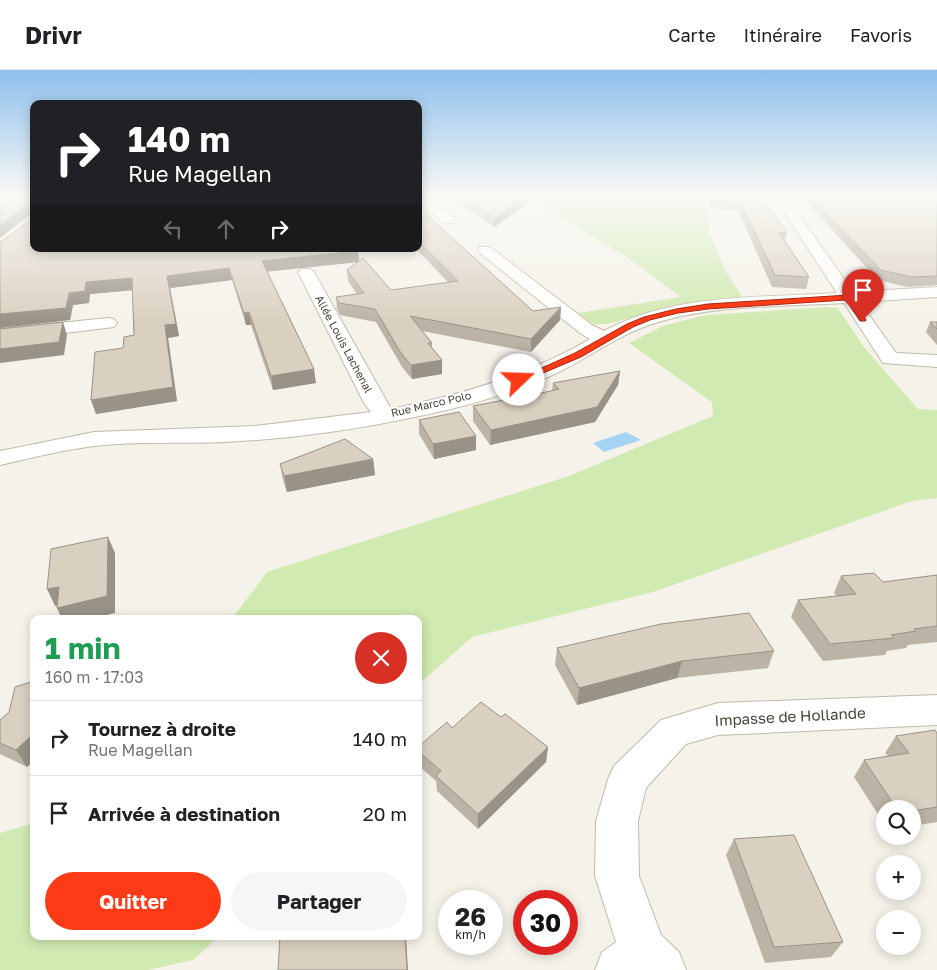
<!DOCTYPE html>
<html lang="fr">
<meta charset="utf-8">
<style>
body{margin:0;font-family:"Golos Text",sans-serif;background:#f6f6f6;color:#202124;height:100vh;display:flex;flex-direction:column;font-size:19px;white-space:nowrap}
*{box-sizing:border-box;margin:0}
p{font-size:16px;color:#757577}
.icon{flex:none;width:28px;height:28px;fill:none;stroke:currentColor;stroke-width:2;stroke-linecap:round;stroke-linejoin:round}
.map{position:relative;flex:1;overflow:hidden}
.details{position:absolute;left:30px;top:545px;width:392px;height:325px;display:flex;flex-direction:column;background:#fff;border-radius:10px;box-shadow:0 2px 12px #0003}
.details>*{flex:none}
.guide{position:absolute;left:30px;top:30px;width:392px;height:152px;border-radius:10px;box-shadow:0 2px 12px #0003;background:#202124;color:#fff;overflow:hidden}
.buttons{position:absolute;left:876px;top:730px;display:grid;gap:10px}
.buttons a{display:grid;place-items:center;width:45px;height:45px;border-radius:50%;background:#fff;box-shadow:0 2px 12px #0003;font-size:25px}
.speed{position:absolute;left:438px;top:820px;display:flex;gap:10px;font-size:25px;font-weight:700;text-align:center}
.speed>*{display:grid;place-content:center;width:65px;height:65px;border-radius:50%;background:#fff;box-shadow:0 2px 12px #0003;line-height:1}
.speed small{font-size:12px;font-weight:400}
.speed .limit{border:8px solid #d22;background:#fff;color:#111}
.pin{position:absolute;display:grid;place-items:center;width:42px;height:42px;color:#fff;margin:-51px -21px;border-radius:50% 50% 50% 0;rotate:-45deg;box-shadow:0 0 5px #0007}
.pin .icon{rotate:45deg}
.me{position:absolute;width:55px;margin:-28px;rotate:69deg;stroke-linejoin:round;filter:drop-shadow(0 0 4px #0008)}
.turn{display:flex;align-items:center;gap:18px;height:105px;padding:0 15px;font-size:22px}
.turn .icon{width:65px;height:65px;stroke-width:2.5}
.turn b{display:block;font-size:35px;line-height:42px}
.lanes{display:flex;align-items:center;height:48px;padding:0 15px;background:#0003;justify-content:center;gap:25px;direction:ltr}
.lanes .off{opacity:.35}
.round{display:grid;place-items:center;flex:none;width:52px;height:52px;border-radius:26px;background:#f6f6f6}
.headline{display:flex;align-items:center;justify-content:space-between;height:85px;padding:0 15px}
h1{font-size:30px;font-weight:700;line-height:38px;color:#1e9e55}
.primary-button{display:flex;gap:10px;margin-top:auto;padding:10px 15px}
.primary-button a{flex:1;height:58px;border-radius:30px;background:#ff3a17;color:#fff;font-size:20px;font-weight:700;line-height:58px;text-align:center}
.primary-button a+a{background:#f6f6f6;color:#202124}
ul{padding:0;list-style:none}
li{display:flex;align-items:center;gap:15px;height:75px;padding:0 15px;border-top:1px solid #e0e0e0}
li div{flex:1}
li b{display:block;font-size:19px}
li em{font-style:normal}
header{display:flex;align-items:center;gap:30px;box-sizing:border-box;height:70px;padding:0 25px;background:#fff;border-bottom:1px solid #e0e0e0}
header strong{font-size:24px}
nav{display:flex;gap:28px;margin-inline-start:auto;font-size:18px}
.map>svg:first-child{display:block}
.green{fill:#d0eab1}
.water{fill:#a5d3f3}
.lines{fill:none;stroke-linecap:round;stroke-linejoin:round}
.minor-casing{stroke:#c1baab;stroke-width:2}
.minor{fill:#fff;fill-rule:evenodd}
.wall{fill:#bbb3a6}
.shaded-wall{fill:#999287}
.building{fill:#dad0c1;stroke:#999287}
.route{fill:#ff3a17;stroke:#a6260f}
.labels{text-anchor:middle;stroke-width:4.5;stroke-linejoin:round;paint-order:stroke}
.far-street-label{font-size:11px;fill:#494237;stroke:#fff}
.near-street-label{font-size:15px;fill:#494237;stroke:#fff}
</style>
<header>
<strong>Drivr</strong>
<nav><a>Carte</a><a>Itinéraire</a><a>Favoris</a></nav>
</header>
<div class="map">
<svg width="937" height="900" viewBox="0 0 937 900">
<rect width="100%" height="100%" fill="#f5f2e9"/>
<path class="green" d="M526 126H704L709 161 723 197 743 228 671 237 607 254H594L578 243 681 227 627 187Z
M828 237 838 238 863 276 918 339 937 340V428L912 431 653 522 472 567 419 614V549H232L267 502 569 406 713 346 712 332 629 273 663 256 706 245Z
M34 753V866H219L193 890 148 900H0V763Z"/>
<path class="water" d="M626 362 641 370 604 382 593 373Z"/>
<g class="lines">
<g class="minor-casing">
<path id="minor" d="M419 126H427L453 147 454 150 453 153H443L419 131Z
M774 126H786L853 222 937 217V227L860 232 896 283 937 285V297L883 293 844 233C780 237 709 234 649 255 617 266 591 286 561 301 515 323 465 337 415 347 353 360 289 369 225 372 181 374 137 371 94 376 62 380 31 388 0 395V381L94 362 255 356 371 342 364 333 298 202 301 199H311L314 202 391 339C461 325 528 305 590 269L580 263 480 183 478 180 480 177H490L592 255 604 261C674 223 760 228 837 223Z
M108 248 114 249 117 253 114 257 0 271V259Z
M937 625V655L718 665 686 674 646 718 638 751 639 806 661 865 679 882 686 900H595L602 882 616 872 595 806 596 751 608 709 614 696 661 650 718 633Z"/>
</g>
<use href="#minor" class="minor"/>
</g>
<path class="wall" d="M450 126H531V131L494 157Z
M706 126H761L787 163 785 171 809 207 806 219 772 217 738 140 712 139Z
M801 126H937V215L907 217 878 210Z
M0 130 358 181 359 191 391 220 448 212 416 179H419V138L533 241 561 237 560 250 531 282 422 261 432 273V278L442 290V304L412 309 402 297 376 252 340 245 337 239 336 227 357 224 348 211 347 200 358 192 267 201 316 313 273 320 251 255H246L232 210 170 218 179 266 168 268 177 331 96 344 91 330 123 278 134 265 132 220 90 224 89 233 73 235 70 250 0 258V171H2L32 149V146H28L0 168Z
M930 252H937V275L926 262Z
M620 301 618 315 595 352 490 375 473 351V336L552 321 553 313Z
M419 350 476 366V380L434 389 419 364Z
M373 389 375 405 287 422 283 410 280 394Z
M937 505V572L908 575 906 578 887 581 885 585 823 591 791 547 798 530 837 526 834 523 841 506 883 512Z
M557 578 774 581 768 598 677 608 577 635 555 595Z
M34 611V691L27 697 0 684V650L9 642Z
M501 647 548 677 546 692 478 759 437 721 436 711 419 696V676L452 658Z
M937 663V752L912 756V739H885V755L854 707 864 690 888 686 885 683 896 666Z
M734 769 843 872 831 887 765 893 726 785Z"/>
<path class="shaded-wall" d="M526 126H531V131L494 157V148Z
M32 136 34 146H28L0 168V155L24 137Z
M358 181 359 192 264 202 262 191Z
M229 198 232 210 170 218 179 266 168 268 177 331 96 344 91 330 165 255 167 206Z
M132 208 135 220 90 224 89 233 73 235 70 250 0 258V244L69 223 86 212Z
M561 237 560 250 531 282V269Z
M249 242 251 255H246L244 243Z
M63 252 67 265 64 285 0 293V279Z
M442 290V304L412 309 411 295Z
M314 299 316 313 273 320 271 306Z
M620 301 618 315 595 352 490 375 491 360Z
M476 366V380L434 389 433 374Z
M373 389 375 405 287 422 284 406Z
M108 467 115 483V543L91 549H62L57 538Z
M59 517 67 534 55 536 47 519Z
M682 591 677 608 577 635 579 618Z
M34 663V691L27 697 16 680Z
M548 677 546 692 478 759V744Z
M405 866H406L408 900H407Z"/>
<path class="building" d="M7 126H34V179H357L358 181 262 191 314 299 271 306 249 242 244 243 229 198 167 206 176 254 165 255 173 317 91 330 95 282 123 278 124 267 134 265 132 208 86 212 85 221 69 223 66 238 0 244V171H2L32 149V136L24 137 0 155V130Z
M463 126H526L494 148Z
M712 126H761L787 163H779L809 207 775 205 740 131 714 130Z
M810 126H937V206L911 207 881 200Z
M419 138 533 241 561 237 531 269 410 246 432 273H428L442 290 411 295 401 283 375 239 339 233 336 227 364 223 347 200 363 188 391 220 458 211 419 172Z
M63 252 59 272 0 279V259Z
M930 252H937V259Z
M620 301 597 337 491 360 473 336 546 322 559 319 553 313Z
M459 342 476 366 433 374 419 350Z
M345 369 373 389 284 406 280 394Z
M108 467 107 526 57 538 59 517 47 519 51 479Z
M874 503 883 512 937 505V556L914 559 916 561 891 565 894 568 830 574 798 530 856 524 841 506Z
M749 543 774 581 682 591 579 618 557 578 661 554Z
M34 611V663L16 680 0 673V650L9 642 15 617Z
M481 632 501 647 505 644 548 677 478 744 436 706 441 701 419 682V676L447 652 452 658Z
M935 660 937 663V737L912 741V739H897L864 690 909 683 896 666Z
M794 765 843 872 774 877 734 769Z
M280 866H405L407 900H278Z"/>
<linearGradient id="sky" x2="0" y2="1"><stop stop-color="#8dc0ec"/><stop offset="0.5" stop-color="#faf9f5"/><stop offset="1" stop-color="#faf9f5" stop-opacity="0"/></linearGradient>
<rect width="937" height="252" fill="url(#sky)"/>
<path class="route" d="M848 225 851 226 866 250 865 251H860L846 230 708 239 678 243 650 250 633 257 581 287 522 312 515 310 575 283 627 254 644 247 676 239 708 234Z"/>
<g class="labels">
<g class="far-street-label">
<text transform="translate(344 274) rotate(62)" y="4">Allée Louis Lachenal</text>
<text transform="translate(431 334) rotate(-13)" y="4">Rue Marco Polo</text>
</g>
<g class="near-street-label">
<text transform="translate(790 647) rotate(-3)" y="5">Impasse de Hollande</text>
</g>
</g>
</svg>
<div class="buttons">
<a><svg class="icon" aria-label="search" viewBox="0 0 24 24"><circle cx="10" cy="10" r="6"/><path d="M15 15l6 6"/></svg></a>
<a>+</a>
<a>−</a>
</div>
<div class="speed"><div>26<small>km/h</small></div><div class="limit">30</div></div>
<div class="pin" style="left:863px;top:250px;background:#d93025"><svg class="icon" aria-label="arrive" viewBox="0 0 24 24"><path d="M6 21V4h12l-3 4 3 4H6"/></svg></div>
<svg class="me" style="left:519px;top:310px" viewBox="-20 -20 40 40"><circle r="19" fill="#fff"/><path d="M0-13L10 11 0 6-10 11z" fill="#ff3a17"/></svg>
<div class="guide">
<div class="turn"><svg class="icon" aria-label="right" viewBox="0 0 24 24"><path d="M7 20v-9h11M14 6l5 5-5 5"/></svg><div><b>140 m</b>Rue Magellan</div></div>
<div class="lanes"><svg class="icon off" aria-label="left" viewBox="0 0 24 24"><path d="M17 20v-9H6M10 6l-5 5 5 5"/></svg><svg class="icon off" aria-label="ahead" viewBox="0 0 24 24"><path d="M12 20V5M6 11l6-6 6 6"/></svg><svg class="icon" aria-label="right" viewBox="0 0 24 24"><path d="M7 20v-9h11M14 6l5 5-5 5"/></svg></div>
</div>
<section class="details">
<div class="headline"><div><h1>1 min</h1><p>160 m · 17:03</p></div><a class="round" style="background:#d93025;color:#fff"><svg class="icon" aria-label="close" viewBox="0 0 24 24"><path d="M6 6l12 12M18 6L6 18"/></svg></a></div>
<ul>
<li><svg class="icon" aria-label="right" viewBox="0 0 24 24"><path d="M7 20v-9h11M14 6l5 5-5 5"/></svg><div><b>Tournez à droite</b><p>Rue Magellan</p></div><em>140 m</em></li>
<li><svg class="icon" aria-label="arrive" viewBox="0 0 24 24"><path d="M6 21V4h12l-3 4 3 4H6"/></svg><div><b>Arrivée à destination</b></div><em>20 m</em></li>
</ul>
<div class="primary-button"><a>Quitter</a><a>Partager</a></div>
</section>
</div>
